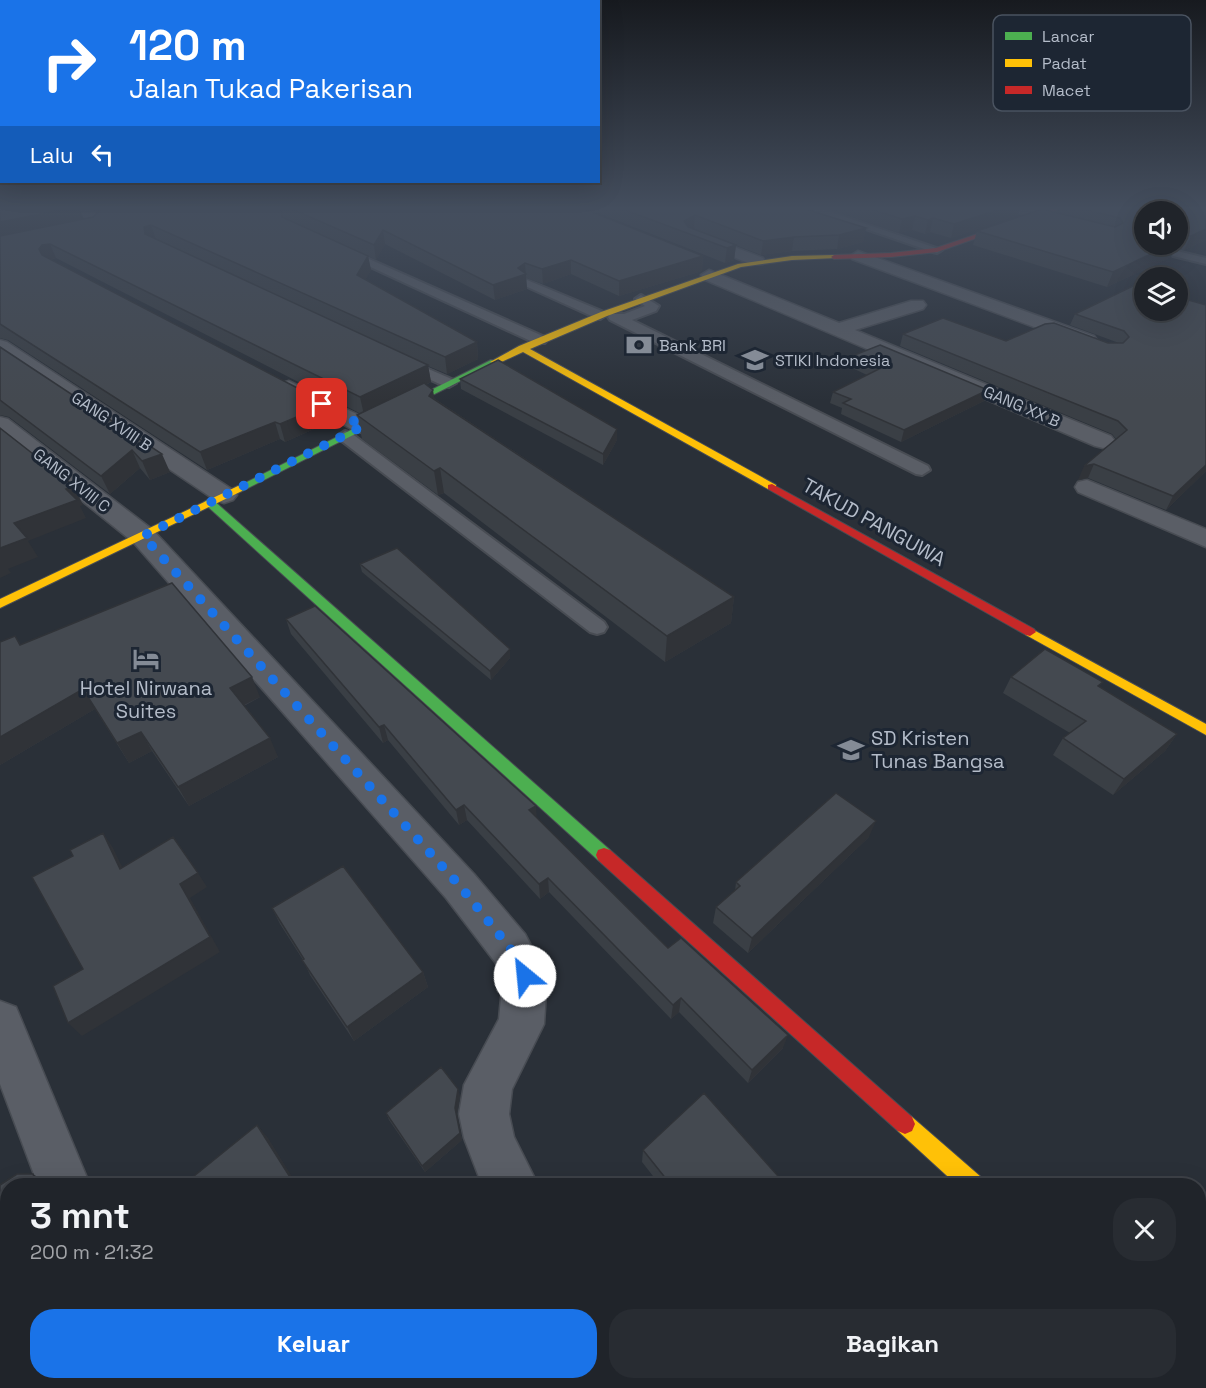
<!DOCTYPE html>
<html lang="id">
<meta charset="utf-8">
<style>
body{margin:0;font-family:"Space Grotesk",sans-serif;background:#282c32;color:#f1f3f6;height:100vh;display:flex;flex-direction:column;font-size:22px;white-space:nowrap}
*{box-sizing:border-box;margin:0}
p{font-size:20px;color:#a2a4a8}
.icon{flex:none;width:33px;height:33px;fill:none;stroke:currentColor;stroke-width:2;stroke-linecap:round;stroke-linejoin:round}
.map{position:relative;flex:1;overflow:hidden}
.panel{position:absolute;left:0px;top:1178px;width:1206px;height:212px;display:flex;flex-direction:column;background:#20242a;border-radius:24px 24px 0 0;box-shadow:0 6px 24px #0002,0 0 0 2px #3d4147}
.panel>*{flex:none}
.top-card{position:absolute;left:0px;top:0px;width:600px;height:183px;box-shadow:0 6px 24px #0002,0 0 0 2px #3d4147;background:#1a73e8;color:#fff;overflow:hidden}
.tools{position:absolute;left:1134px;top:201px;display:grid;gap:12px}
.tools a{display:grid;place-items:center;width:54px;height:54px;border-radius:50%;background:#20242a;box-shadow:0 6px 24px #0002,0 0 0 2px #3d4147;font-size:30px}
.pin{position:absolute;display:grid;place-items:center;width:51px;height:51px;color:#fff;margin:-26px;border-radius:12px;box-shadow:0 3px 9px #0006}
.me{position:absolute;width:66px;margin:-33px;rotate:332deg;stroke-linejoin:round;filter:drop-shadow(0 0 4px #0008)}
.turn{display:flex;align-items:center;gap:21px;height:126px;padding:0 30px;font-size:27px}
.turn .icon{width:78px;height:78px;stroke-width:2.5}
.turn b{display:block;font-size:42px;line-height:51px}
.then{display:flex;align-items:center;height:57px;padding:0 30px;background:#0003;gap:12px;font-size:22px}
.round{display:grid;place-items:center;flex:none;width:63px;height:63px;border-radius:24px;background:#282c32}
.summary{display:flex;align-items:center;justify-content:space-between;height:102px;padding:0 30px}
h1{font-size:36px;font-weight:700;line-height:45px}
.button{display:flex;gap:12px;margin-top:auto;padding:12px 30px}
.button a{flex:1;height:69px;border-radius:24px;background:#1a73e8;color:#fff;font-size:24px;font-weight:700;line-height:69px;text-align:center}
.button a+a{background:#282c32;color:#f1f3f6}
.map>svg:first-child{display:block}
.lines{fill:none;stroke-linecap:round;stroke-linejoin:round}
.lane-casing{stroke:#484c53;stroke-width:4}
.street-casing{stroke:#484c53;stroke-width:3}
.fast-casing{stroke:#484c53;stroke-width:2}
.slow-casing{stroke:#484c53;stroke-width:2}
.jam-casing{stroke:#484c53;stroke-width:2}
.lane{fill:#5a5e66;fill-rule:evenodd}
.street{fill:#5a5e66;fill-rule:evenodd}
.fast{fill:#4caf50;fill-rule:evenodd}
.slow{fill:#ffc107;fill-rule:evenodd}
.jam{fill:#c62828;fill-rule:evenodd}
.wall{fill:#3a3f45}
.shaded-wall{fill:#303338}
.building{fill:#444950;stroke:#303338;stroke-width:1.5}
.route{stroke:#1a73e8;stroke-width:10;stroke-dasharray:0 18}
.labels{text-anchor:middle;stroke-width:6;stroke-linejoin:round;paint-order:stroke}
.far-poi-label{font-size:16px;fill:#b4bcc9;stroke:#1d2633;text-anchor:start}
.far-street-label{font-size:16px;fill:#b4bcc9;stroke:#1d2633}
.street-label{font-size:20px;fill:#b4bcc9;stroke:#1d2633}
.poi-label{font-size:20px;fill:#b4bcc9;stroke:#1d2633}
.key{fill:#1d2633;stroke:#4a5360;stroke-width:1.5}
.key-label{font-size:16px;fill:#b4bcc9}
</style>
<div class="map">
<svg width="1206" height="1388" viewBox="0 0 1206 1388">
<rect width="100%" height="100%" fill="#2a3038"/>
<g class="lines">
<g class="lane-casing">
<path id="lane" d="M802 207H816L942 250 937 253 933 252Z
M342 247 545 337 547 340 545 343H535L338 252V248Z
M1177 251 1206 258V264L1173 256 1172 254Z
M527 280 604 312 606 315 600 319 596 318 523 285 521 283Z
M641 295 659 306 656 311 632 320 928 466 930 470 922 475 916 474 610 320 608 317 610 314H624L645 306 635 299Z
M403 358 454 380 456 383 449 387 444 386 398 365 396 362 398 359Z
M345 431 351 433 604 622 607 627 604 632 597 634 590 632 339 439 337 436Z"/>
</g>
<g class="street-casing">
<path id="street" d="M71 207H87L106 221 97 229 0 250V240L89 221Z
M612 207H631L763 258 765 261 763 264H751L614 210Z
M1003 207H1027L1048 212 1050 215 1043 219 1005 210Z
M858 251 1094 336 1097 340 1094 344H1080L852 259 850 256Z
M709 270 839 323 911 301H923L926 305 923 309 855 330 1111 436 1115 441 1111 446 1103 448 1095 446 703 279 701 275Z
M0 340 7 342 233 490 237 495 233 500 224 503 215 500 0 355Z
M289 381 371 421 374 426 371 431 363 433 355 431 282 391 278 387 282 383Z
M0 417 8 419 153 530 474 874 525 934 547 976 544 1024 512 1089 509 1114 514 1137 538 1185H482L464 1138 459 1114 464 1085 499 1019 503 978 495 962 446 898 133 542 0 435Z
M1087 480 1206 529V547L1078 492 1075 487 1078 482Z
M0 1001 16 1007 90 1185H38L0 1084Z
M112 1382H172L175 1388H115Z
M630 1382H692L695 1388H633Z"/>
</g>
<g class="fast-casing">
<path id="fast" d="M491 360 498 362 242 491H234L233 489Z
M209 499 213 500 610 850 612 855 610 860 604 862 598 860 205 504 204 502Z"/>
</g>
<g class="slow-casing">
<path id="slow" d="M834 255 836 258 792 260 741 267 607 316 530 349 776 485V489H768L523 352 497 364 490 362 519 346 601 312 738 264 792 256Z
M238 486 242 487V491L0 608V599Z
M1030 628 1206 724V735L1026 635 1024 632Z
M905 1114 912 1117 981 1177 984 1185H957L898 1131 895 1124 898 1117Z"/>
</g>
<g class="jam-casing">
<path id="jam" d="M1057 207H1065L937 252 891 257 834 259 831 257 834 255 891 253 936 248Z
M772 484 1034 629 1036 632 1030 636 1026 635 768 489V485Z
M604 848 610 850 912 1117 915 1124 912 1131 905 1134 898 1131 598 860 596 855 598 850Z"/>
</g>
<use href="#lane" class="lane"/>
<use href="#street" class="street"/>
<use href="#fast" class="fast"/>
<use href="#slow" class="slow"/>
<use href="#jam" class="jam"/>
</g>
<path class="wall" d="M76 207H79L83 219 93 217 98 213 90 207H579L703 256 702 271 619 296 571 274 543 284 526 278 527 289 495 300 385 244 376 260 368 256 371 270 365 280 477 342 478 359 447 374 428 366 431 382 426 385 435 399 734 597 731 623 665 662 444 493 438 495 362 439 357 415 361 414 56 258 50 260 328 404 332 421 285 442 280 439 207 470 8 340 0 338V222Z
M583 207H800L866 228 863 242 837 249 792 251 761 255 694 229 736 245 734 260 725 263Z
M822 207H1020L1018 215 951 238 930 232 925 234 912 230 899 233Z
M1058 207H1206V240L1184 250 1176 249 1173 251 1171 257 1107 287 973 245 977 231 1056 213Z
M1206 305V471L1166 510 1088 478 1078 480 1116 439 1112 434 900 346 903 334 1006 341 1119 343 1070 325 1075 314Z
M0 347 170 472 150 480 140 468 110 494 9 417 0 415Z
M852 356 984 401 901 442 841 414 842 408 830 403 833 392 867 375 850 367Z
M460 379 617 440 603 465 461 389Z
M360 564 510 649V658L491 680 362 572Z
M286 619 537 818 668 948 783 1048 748 1083 679 1012 671 1019 549 892 540 899 467 820 459 825 388 740 383 743 291 634Z
M15 636 21 645 260 697 244 706 278 757 189 806 152 751 129 763 95 709 0 765V642Z
M1011 677 1100 687 1177 734 1165 751 1113 795 1053 755 1063 738 1070 733 1003 693Z
M869 837 748 953 713 923 716 907 735 891 736 882Z
M272 908 423 972 428 987 354 1041 310 975 303 960 280 924Z
M460 1096 457 1114 462 1140 425 1172 389 1120 386 1113Z
M643 1150 786 1185H660L642 1162Z
M802 1382H908L913 1388H807Z"/>
<path class="shaded-wall" d="M0 207H32L0 213Z
M76 207H79L84 220 0 238V222Z
M1007 207H1020L1018 215 951 238 954 224Z
M695 215 694 229 686 233 684 221Z
M915 216 912 230 899 233 902 219Z
M933 218 930 232 925 234 928 220Z
M151 225 156 239 145 234 144 227Z
M866 228 863 242 837 249 839 235Z
M1206 229V240L1184 250 1191 236Z
M383 230 385 244 376 260 374 245Z
M1182 235 1176 249 1173 251 1171 257 1107 287 1113 272 1172 244H1178V238Z
M794 237 792 251 761 255 763 241Z
M50 244 56 258 48 260 45 264 39 249 42 245Z
M736 245 734 260 725 263 727 248Z
M368 256 371 270 360 290 357 275Z
M703 256 702 271 619 296V281Z
M571 260V274L543 284 542 269Z
M525 263 527 289 495 300 493 285Z
M477 342 478 359 447 374 445 357Z
M428 365 431 382 364 415 360 397Z
M433 390 437 413 429 396Z
M988 390 984 401 901 442 904 430Z
M328 404 332 421 285 442 280 424Z
M275 422 280 439 207 470 200 452Z
M617 429V440L603 465V454Z
M132 450 140 468 110 494 101 476Z
M162 454 170 472 150 480 142 461Z
M1094 464 1088 478 1078 480 1084 466Z
M1206 465V471L1166 510 1173 496Z
M440 468 444 493 438 495 434 471Z
M74 486 83 505 80 506 86 518 28 541 38 557 8 569 11 573 0 578V548L14 523 66 489Z
M734 597 731 623 665 662 667 636Z
M510 649V658L491 680 490 671Z
M252 677 260 697 238 708 230 688Z
M83 689 95 709 0 765V737Z
M384 725 388 740 383 743 379 727Z
M141 732 152 751 129 763 117 743Z
M1177 734 1165 751 1113 795 1124 779Z
M270 738 278 757 189 806 178 787Z
M464 805 467 820 459 825 456 810Z
M536 806 537 821 529 810Z
M876 821 869 837 748 953 752 938Z
M103 833 113 848 130 883 120 869Z
M198 873 207 887 190 898 220 952 82 1036 68 1023 180 884Z
M548 878 549 892 540 899 539 884Z
M423 972 428 987 354 1041 347 1027Z
M681 998 679 1012 671 1019 673 1005Z
M788 1035 783 1048 748 1083 752 1070Z
M458 1089 460 1096 457 1114 462 1140 425 1172 422 1166Z
M257 1125 268 1138 297 1185H295Z
M33 1174 50 1185H37Z
M78 1382H109L100 1388H69Z
M298 1382H315L308 1388H291Z"/>
<path class="building" d="M19 207H76L0 222V210Z
M102 207H579L703 256 619 281 571 260 542 269 525 263 518 268 526 274 493 285 383 230 374 245 292 209 281 210 282 217 368 256 357 275 477 342 445 357 151 225 144 227 145 234 428 365 360 397 50 244 42 245 39 249 42 255 328 404 280 424 275 422 200 452 0 324V236L93 217 103 207Z
M617 207H799L866 228 839 235 794 237 763 241 695 215 684 221 688 227 736 245 727 248Z
M864 207H1007L954 224 933 218 928 220 915 216 902 219Z
M1074 207H1196L1206 209V229L1191 236 1182 235 1178 238V212H1144V244H1172L1113 272 977 231 1042 209 1115 227 1123 223 1120 218Z
M1135 285 1144 288V310H1178V297L1206 305V465L1173 496 1094 464 1084 466 1127 430 1118 421 903 334 943 318 1006 341 1045 324 1054 323 1108 343H1123L1129 337 1124 331 1075 314Z
M880 345 988 390 904 430 843 403 851 399 833 392 879 369 852 356Z
M0 347 162 454 142 461 132 450 101 476 0 400Z
M498 360 617 429 603 454 460 379Z
M424 383 433 390 429 396 734 597 667 636 440 468 434 471 357 415Z
M0 428 74 486 66 489 77 500 14 523 27 538 0 548Z
M397 548 510 649 490 671 360 564Z
M172 583 252 677 230 688 270 738 178 787 141 732 117 743 83 689 0 737V642L15 636 20 645Z
M315 606 536 806 529 810 668 948 681 938 788 1035 752 1070 681 998 673 1005 548 878 539 884 464 805 456 810 384 725 379 727 286 619Z
M1045 649 1103 682 1098 686 1177 734 1124 779 1063 738 1086 721 1011 677Z
M836 793 876 821 752 938 716 907 740 886 736 882Z
M103 833 120 869 173 837 198 873 180 884 210 937 68 1023 53 986 83 969 32 877 73 856 70 850Z
M343 866 423 972 347 1027 302 960 304 959 272 908Z
M441 1067 458 1089 455 1108 460 1133 422 1166 386 1113Z
M704 1093 786 1185H671L643 1150Z
M257 1125 295 1185H183Z
M17 1174H33L37 1185H8V1382H78L69 1388H0V1185Z
M275 1382H298L291 1388H278Z
M814 1382H908L913 1388H819Z"/>
<linearGradient id="sky" x2="0" y2="1"><stop stop-color="#171a1f"/><stop offset="0.52" stop-color="#444e5e"/><stop offset="1" stop-color="#444e5e" stop-opacity="0"/></linearGradient>
<rect width="1206" height="401" fill="url(#sky)"/>
<g class="lines">
<path class="route" d="M322 404 363 426 143 536 460 886 510 948 525 976"/>
</g>
<defs>
<g id="bank-bare" transform="scale(2.07)"><path d="M-6-4H6V4H-6ZM0-2.3a2.3 2.3 0 1 0 0 4.6a2.3 2.3 0 1 0 0-4.6Z" fill="#848b96" stroke="#1d2633" stroke-width="2.5" paint-order="stroke"/></g>
<g id="university-bare" transform="scale(2.07)"><path d="M0-5L7-2L0 1L-7-2ZM-4 1L0 2.5L4 1V4Q0 6-4 4Z" fill="#848b96" stroke="#1d2633" stroke-width="2.5" paint-order="stroke"/></g>
<g id="hotel-bare" transform="scale(2.07)"><path d="M-6-4.5h1.5V1H6V5H4.5V3h-9V5H-6ZM-4 0a1.8 1.8 0 1 1 3.6 0ZM.5 0V-2.5h3Q6-2.5 6 0Z" fill="#848b96" stroke="#1d2633" stroke-width="2.5" paint-order="stroke"/></g>
<g id="school-bare" transform="scale(2.07)"><path d="M0-5L7-2L0 1L-7-2ZM-4 1L0 2.5L4 1V4Q0 6-4 4Z" fill="#848b96" stroke="#1d2633" stroke-width="2.5" paint-order="stroke"/></g>
</defs>
<g fill-rule="evenodd">
<use href="#bank-bare" x="639" y="345"/>
<use href="#university-bare" x="755" y="360"/>
<use href="#hotel-bare" x="146" y="659"/>
<use href="#school-bare" x="851" y="750"/>
</g>
<g class="labels">
<g class="far-poi-label">
<text x="659" y="351">Bank BRI</text>
<text x="775" y="366">STIKI Indonesia</text>
</g>
<g class="far-street-label">
<text transform="translate(1022 406) rotate(23)" y="6">GANG XX B</text>
<text transform="translate(112 421) rotate(34)" y="6">GANG XVIII B</text>
<text transform="translate(72 480) rotate(38)" y="6">GANG XVIII C</text>
</g>
<g class="street-label">
<text transform="translate(874 522) rotate(29)" y="7">TAKUD PANGUWA</text>
</g>
<g class="poi-label">
<text x="146" y="695">Hotel Nirwana<tspan x="146" dy="23">Suites</tspan></text>
<text x="871" y="745" text-anchor="start">SD Kristen<tspan x="871" dy="23">Tunas Bangsa</tspan></text>
</g>
</g>
<rect x="993" y="15" width="198" height="96" rx="9" class="key"/>
<rect x="1005" y="32" width="27" height="8" fill="#4caf50"/>
<rect x="1005" y="59" width="27" height="8" fill="#ffc107"/>
<rect x="1005" y="86" width="27" height="8" fill="#c62828"/>
<g class="key-label">
<text x="1042" y="42">Lancar</text>
<text x="1042" y="69">Padat</text>
<text x="1042" y="96">Macet</text>
</g>
</svg>
<div class="tools">
<a><svg class="icon" aria-label="sound" viewBox="0 0 24 24"><path d="M4 9h4l5-4v14l-5-4H4zM17 9q2 3 0 6"/></svg></a>
<a><svg class="icon" aria-label="layers" viewBox="0 0 24 24"><path d="M12 4l9 5-9 5-9-5zM3 14l9 5 9-5"/></svg></a>
</div>
<div class="pin" style="left:322px;top:404px;background:#d93025"><svg class="icon" aria-label="arrive" viewBox="0 0 24 24"><path d="M6 21V4h12l-3 4 3 4H6"/></svg></div>
<svg class="me" style="left:525px;top:976px" viewBox="-20 -20 40 40"><circle r="19" fill="#fff"/><path d="M0-13L10 11 0 6-10 11z" fill="#1a73e8"/></svg>
<div class="top-card">
<div class="turn"><svg class="icon" aria-label="right" viewBox="0 0 24 24"><path d="M7 20v-9h11M14 6l5 5-5 5"/></svg><div><b>120 m</b>Jalan Tukad Pakerisan</div></div>
<div class="then">Lalu<svg class="icon" aria-label="left" viewBox="0 0 24 24"><path d="M17 20v-9H6M10 6l-5 5 5 5"/></svg></div>
</div>
<section class="panel">
<div class="summary"><div><h1>3 mnt</h1><p>200 m · 21:32</p></div><a class="round"><svg class="icon" aria-label="close" viewBox="0 0 24 24"><path d="M6 6l12 12M18 6L6 18"/></svg></a></div>
<div class="button"><a>Keluar</a><a>Bagikan</a></div>
</section>
</div>
